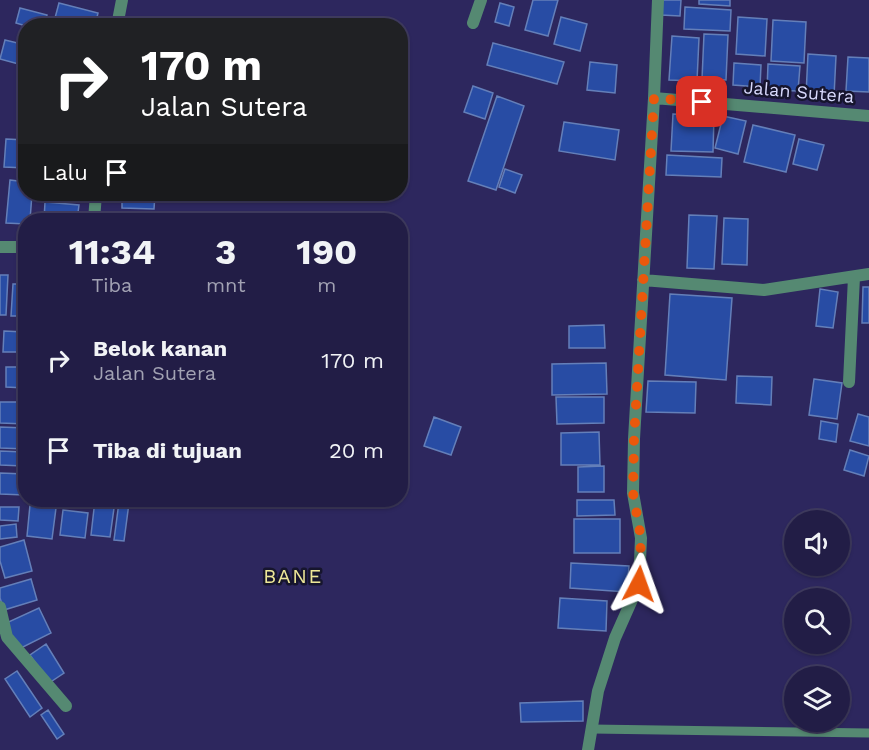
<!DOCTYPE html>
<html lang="id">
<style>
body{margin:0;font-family:"Work Sans",sans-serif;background:#2a264d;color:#f1f3f6;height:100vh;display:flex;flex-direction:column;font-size:22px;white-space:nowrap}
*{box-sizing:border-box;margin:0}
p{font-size:20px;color:#a2a2b3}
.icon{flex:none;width:33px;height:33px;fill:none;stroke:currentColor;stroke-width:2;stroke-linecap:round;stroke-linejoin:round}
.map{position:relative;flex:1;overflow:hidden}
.sheet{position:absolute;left:18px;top:213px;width:390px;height:294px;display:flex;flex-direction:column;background:#221d46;border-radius:24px;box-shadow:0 2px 4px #0004,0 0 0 2px #3f3b5f}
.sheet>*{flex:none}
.banner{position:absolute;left:18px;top:18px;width:390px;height:183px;border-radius:24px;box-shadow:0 2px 4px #0004,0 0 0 2px #3f3b5f;background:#202124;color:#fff;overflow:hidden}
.fabs{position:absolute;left:784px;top:510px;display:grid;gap:12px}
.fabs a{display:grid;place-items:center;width:66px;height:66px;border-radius:50%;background:#221d46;box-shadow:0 2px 4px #0004,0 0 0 2px #3f3b5f;font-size:30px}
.pin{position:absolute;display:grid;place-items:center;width:51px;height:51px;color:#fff;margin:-26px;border-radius:12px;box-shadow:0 3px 9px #0006}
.me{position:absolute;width:66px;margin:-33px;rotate:4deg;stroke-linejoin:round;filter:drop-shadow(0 0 4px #0008)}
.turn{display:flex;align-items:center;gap:21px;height:126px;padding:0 24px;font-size:27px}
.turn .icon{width:78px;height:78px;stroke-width:2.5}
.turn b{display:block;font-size:42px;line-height:51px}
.then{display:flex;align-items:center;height:57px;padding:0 24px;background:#0003;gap:12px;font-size:22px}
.eta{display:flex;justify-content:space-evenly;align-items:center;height:102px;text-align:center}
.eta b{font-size:36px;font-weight:700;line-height:42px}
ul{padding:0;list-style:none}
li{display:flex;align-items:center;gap:18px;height:90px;padding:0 24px}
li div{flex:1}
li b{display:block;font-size:22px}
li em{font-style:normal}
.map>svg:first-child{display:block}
.building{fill:#284ca4;stroke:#647fb9;stroke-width:1.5}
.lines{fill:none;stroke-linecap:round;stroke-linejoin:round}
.lane{stroke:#558972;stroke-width:9}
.street{stroke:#558972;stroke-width:12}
.route{stroke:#ea580c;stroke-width:10;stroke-dasharray:0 18}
.labels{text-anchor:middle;stroke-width:5;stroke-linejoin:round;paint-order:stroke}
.street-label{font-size:18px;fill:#d8d9fc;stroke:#16152d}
.neighbourhood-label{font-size:20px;letter-spacing:1.5px;fill:#ede798;stroke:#16152d}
</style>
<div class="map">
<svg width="869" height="750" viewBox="0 0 869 750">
<rect width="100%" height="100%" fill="#2d275e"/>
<path class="building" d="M533 0H558L548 36 525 30Z
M662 0H681L680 16 661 15Z
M699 0H730V6L699 4Z
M59 3 98 13 95 26H86L55 18Z
M500 3 514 7 509 26 495 22Z
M685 7 731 10 730 31 684 29Z
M20 8 47 15 44 26H26L16 23Z
M561 17 587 24 580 51 554 44Z
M738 17 767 19 765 56 736 54Z
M773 20 806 22 804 63 771 61Z
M704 34 728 35 726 80 702 79Z
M672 36 699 38 697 81 669 80Z
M5 40 26 45V66L0 59Z
M493 43 564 62 557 84 487 65Z
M808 54 836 56 834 96 806 95Z
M848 57 869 58V92L846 91Z
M590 62 617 65 615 93 587 90Z
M734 63 761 65 760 87 733 85Z
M768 64 800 66 798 91 767 90Z
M473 86 493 93 485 119 464 112Z
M497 96 524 106 496 190 468 181Z
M673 114 714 116 713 152 671 151Z
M723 116 746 121 738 154 715 148Z
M564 122 619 130 615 160 559 151Z
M753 125 795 135 786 172 744 162Z
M6 139 26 140V168L4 167Z
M799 139 824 145 817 170 793 164Z
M667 155 722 158 721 177 666 175Z
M505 169 522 175 515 193 499 187Z
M10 180 26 182V194H32L30 220H26V224L6 223Z
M38 194H76V200L38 196Z
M122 194H155L154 209 122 208Z
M45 202 79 205 77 220H44Z
M123 215 189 218V220H123Z
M689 215 717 216 714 269 687 268Z
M724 218 748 219 747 265 722 264Z
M0 275H8L6 315H0Z
M13 284H26V316H11Z
M863 287H869V323H862Z
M820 289 838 292 833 328 816 326Z
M670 294 732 298 726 380 665 375Z
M604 325 605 348H569V326Z
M4 331 25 332 24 352H3Z
M606 363 607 394 552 395V364Z
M6 367H25V388L6 387Z
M737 376 772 377 771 405 736 403Z
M814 379 842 383 837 419 809 415Z
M648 381 696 382 695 413 646 412Z
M556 397H604V423L557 424Z
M0 402H26V424L0 423Z
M858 414 869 417V446L850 441Z
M434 417 461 427 451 455 424 446Z
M821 421 838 424 836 442 819 439Z
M0 427 26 428V449L0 448Z
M599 432 600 465H561V433Z
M850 450 869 456 864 476 844 470Z
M0 451 24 452 23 466 0 465Z
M604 466V492H578V467Z
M0 473 25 474 24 495 0 494Z
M95 500 115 501 110 537 91 535Z
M577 500H614L615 515 577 516Z
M119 502 129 503 124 541 114 540Z
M30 505 56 508 52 539 27 536Z
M0 507H19L18 521 0 520Z
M63 510 88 513 85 538 60 535Z
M574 519H620V553H574Z
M16 524 17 537 0 539V526Z
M24 540 32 571 5 578 0 561V547Z
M571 563 629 566 627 592 570 588Z
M31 579 37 600 4 610 0 598V588Z
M560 598 607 601 606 631 558 628Z
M39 608 51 633 17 650 4 624Z
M46 644 64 673 49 683 30 655Z
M17 671 42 708 30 717 5 679Z
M583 701V721L521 722 520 703Z
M48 710 64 734 57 739 41 715Z"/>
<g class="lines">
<path class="lane" d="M592 729 869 733"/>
<path class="street" d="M473 23 481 0
M117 26 122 0
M654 98 869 116
M94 220 96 194
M0 247H26
M643 280 764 290 869 274
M849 382 854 277
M77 502V500
M0 607 7 637 66 706
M588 750 598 691 615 638 639 584 641 538 633 493 634 439 654 98 658 0"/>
</g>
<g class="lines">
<path class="route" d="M639 584 641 538 633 493 634 439 654 98 702 102"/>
</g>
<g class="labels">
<g class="street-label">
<text transform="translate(799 92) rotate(5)" y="6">Jalan Sutera</text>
</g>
<g class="neighbourhood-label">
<text x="293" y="583">BANE</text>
</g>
</g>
</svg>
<div class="fabs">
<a><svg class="icon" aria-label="sound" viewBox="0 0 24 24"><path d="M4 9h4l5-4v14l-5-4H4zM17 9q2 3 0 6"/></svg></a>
<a><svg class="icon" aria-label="search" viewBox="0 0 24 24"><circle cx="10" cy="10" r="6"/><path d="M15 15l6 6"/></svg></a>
<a><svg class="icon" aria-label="layers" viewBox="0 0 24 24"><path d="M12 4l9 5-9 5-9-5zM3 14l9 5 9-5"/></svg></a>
</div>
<div class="pin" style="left:702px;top:102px;background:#d93025"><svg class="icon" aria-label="arrive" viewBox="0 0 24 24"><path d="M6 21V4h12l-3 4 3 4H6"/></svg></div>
<svg class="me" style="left:639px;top:584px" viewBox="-20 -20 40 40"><path d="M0-17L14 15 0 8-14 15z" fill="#ea580c" stroke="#fff" stroke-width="4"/></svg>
<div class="banner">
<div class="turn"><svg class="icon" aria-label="right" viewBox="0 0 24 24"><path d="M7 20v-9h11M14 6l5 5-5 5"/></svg><div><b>170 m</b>Jalan Sutera</div></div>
<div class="then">Lalu<svg class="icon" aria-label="arrive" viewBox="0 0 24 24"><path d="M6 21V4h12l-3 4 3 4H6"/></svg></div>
</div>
<section class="sheet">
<div class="eta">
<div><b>11:34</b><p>Tiba</p></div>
<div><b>3</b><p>mnt</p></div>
<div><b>190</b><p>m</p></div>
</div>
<ul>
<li><svg class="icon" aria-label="right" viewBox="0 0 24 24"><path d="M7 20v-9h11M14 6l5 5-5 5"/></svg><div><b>Belok kanan</b><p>Jalan Sutera</p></div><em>170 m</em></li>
<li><svg class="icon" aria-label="arrive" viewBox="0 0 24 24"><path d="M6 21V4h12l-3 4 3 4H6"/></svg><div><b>Tiba di tujuan</b></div><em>20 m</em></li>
</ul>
</section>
</div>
